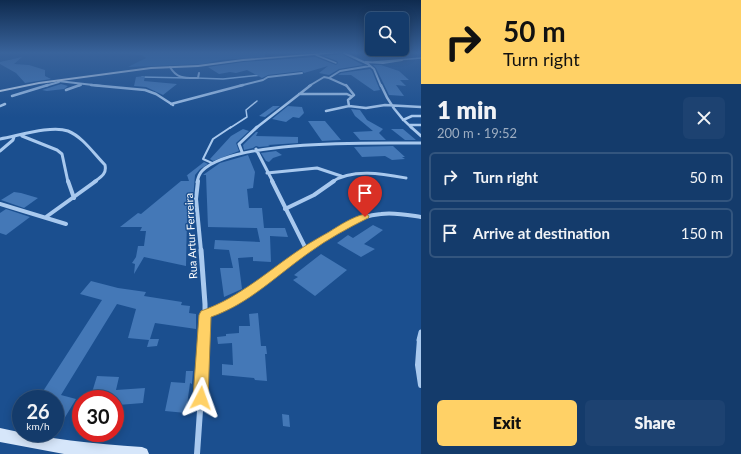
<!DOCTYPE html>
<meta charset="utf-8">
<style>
body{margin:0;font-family:Lato,sans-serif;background:#1d4271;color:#f1f3f6;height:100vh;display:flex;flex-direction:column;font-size:15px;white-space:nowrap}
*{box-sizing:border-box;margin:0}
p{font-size:13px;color:#9dadc1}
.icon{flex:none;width:22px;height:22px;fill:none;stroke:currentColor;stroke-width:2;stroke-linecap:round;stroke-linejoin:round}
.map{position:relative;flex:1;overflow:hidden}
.details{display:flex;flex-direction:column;background:#143b6b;width:320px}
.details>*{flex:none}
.top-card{background:#ffd166;color:#111;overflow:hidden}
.buttons{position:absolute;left:365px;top:12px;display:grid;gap:8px}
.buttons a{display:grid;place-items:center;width:44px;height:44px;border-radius:6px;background:#143b6b;box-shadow:0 2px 10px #0003,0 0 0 1px #33557e;font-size:20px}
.speed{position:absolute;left:12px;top:390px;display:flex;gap:8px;font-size:20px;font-weight:700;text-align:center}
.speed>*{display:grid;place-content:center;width:52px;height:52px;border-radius:50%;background:#143b6b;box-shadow:0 2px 10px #0003,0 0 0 1px #33557e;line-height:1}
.speed small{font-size:10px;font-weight:400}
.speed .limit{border:6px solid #d22;background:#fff;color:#111}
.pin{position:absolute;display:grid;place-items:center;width:34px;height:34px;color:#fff;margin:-41px -17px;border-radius:50% 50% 50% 0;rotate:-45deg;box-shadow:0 0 4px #0007}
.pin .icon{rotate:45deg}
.me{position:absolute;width:44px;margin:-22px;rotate:4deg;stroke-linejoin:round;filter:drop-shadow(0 0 3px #0008)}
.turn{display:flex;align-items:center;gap:14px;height:84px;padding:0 16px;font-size:18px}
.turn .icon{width:52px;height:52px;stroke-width:2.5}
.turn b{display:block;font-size:28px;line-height:34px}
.round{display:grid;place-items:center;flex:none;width:42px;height:42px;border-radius:6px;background:#1d4271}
.summary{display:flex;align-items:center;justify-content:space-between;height:68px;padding:0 16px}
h1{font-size:24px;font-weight:800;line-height:30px}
.primary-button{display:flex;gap:8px;margin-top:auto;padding:8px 16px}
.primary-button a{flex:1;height:46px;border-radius:6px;background:#ffd166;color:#111;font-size:16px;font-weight:800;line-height:46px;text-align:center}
.primary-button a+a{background:#1d4271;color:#f1f3f6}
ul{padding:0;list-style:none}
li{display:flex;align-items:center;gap:12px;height:50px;margin:0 8px 6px;padding:0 8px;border:2px solid #33557e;border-radius:6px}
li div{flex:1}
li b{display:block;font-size:15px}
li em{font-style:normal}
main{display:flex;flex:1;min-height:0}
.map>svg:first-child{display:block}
.green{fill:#2e69ad}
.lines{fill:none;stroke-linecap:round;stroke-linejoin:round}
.stream{stroke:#9cc4f0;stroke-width:1.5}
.building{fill:#4478b7}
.lane-far1{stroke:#a9c9ee;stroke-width:1.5}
.lane{stroke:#a9c9ee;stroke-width:2}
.street-far5{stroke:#a9c9ee;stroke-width:2}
.street-far4{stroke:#a9c9ee;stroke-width:2.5}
.street-far3{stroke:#a9c9ee;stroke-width:3}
.street-far2{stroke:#a9c9ee;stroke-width:4}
.street-far1{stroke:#a9c9ee;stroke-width:5}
.street{stroke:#a9c9ee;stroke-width:6}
.secondary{fill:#d6e6fa;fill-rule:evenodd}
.route{fill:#ffd166;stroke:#a68842}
.labels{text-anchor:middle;stroke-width:3;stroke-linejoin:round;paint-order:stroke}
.street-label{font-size:11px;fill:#fff;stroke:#1b4f8f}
</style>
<main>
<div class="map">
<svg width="421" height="454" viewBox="0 0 421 454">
<rect width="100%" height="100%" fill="#1b4f8f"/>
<path class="green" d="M114 53H265V57L221 60 203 64 128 67 146 58 142 55Z"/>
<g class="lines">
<path class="stream" d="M374 62 421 58
M142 77 188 78
M196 78 223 79 262 75"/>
</g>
<path class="building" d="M342 54 363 65 339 69 329 75 319 73 328 66 304 73 302 71 268 75 262 78 247 70 236 73 230 72 219 74 208 67 243 62 315 57 336 65 338 63 337 61 324 56Z
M22 57 14 64 29 65 45 70V76L51 79 25 83 16 73 0 64V62Z
M373 65H381L399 71 409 80H400L406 86 396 85 404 96 389 95 376 68Z
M370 69 372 71 380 90 374 91 351 75H338L341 73Z
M145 76 144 81 177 84 163 95 146 87 134 86 136 77Z
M61 84 68 86 64 89 47 91 42 90Z
M273 106H280L265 117 259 116Z
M288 106 302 107 304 113 299 118 293 117 286 122 272 119Z
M351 109 360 110 367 120 383 129 379 133 386 140H360L353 132 373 131 355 116Z
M308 121H325L341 140 322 141Z
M243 129 249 131 236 143 239 151 213 161 210 159 231 136Z
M391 129H403L416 140H405Z
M256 132H258L256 136 298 137V143L268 145 270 146 259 147 256 146 253 148 244 150 243 145Z
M393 146 405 157H402L405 159 392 160 385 156 362 157 354 147Z
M276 151 282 155 273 158 269 162 266 161 261 153Z
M248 155 255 172 253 188 247 189 249 208H262L264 228H285L288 237 270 236 271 262 253 261V257L238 258 242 289 224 297 220 268H233L229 250 214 249 215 240 260 242 257 228 208 227 206 175H203L220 163Z
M204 162 208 164 200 169 195 175 193 199 194 219 187 217 186 266 144 257 134 274 135 264 132 263 136 257 138 246H144L146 231H140L142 227H120L138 213 141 214 181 181H189L187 175 186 176Z
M14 192 21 193 38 198 24 208 1 200Z
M6 209 30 217 6 235 0 233V213Z
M373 225 383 230 364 244 375 249 361 257 337 243 348 235 353 238Z
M321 254 347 270 315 296 293 280 298 277 294 275Z
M91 281 118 288 146 292 144 296 182 302 181 305 190 306 189 313 196 314V329L155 323 150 339H159L157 346 147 347 149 340 128 338 136 309 117 304 61 395 76 399 55 434V399H38L102 300 80 294Z
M258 313 261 346H266L267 354H265L267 381 255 380 254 378 222 375V364L233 365 232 343 218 344 217 337 226 336V334L239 333V326H250L249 314Z
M186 371H193L192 384 190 383 186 413 165 411 171 382 185 383Z
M97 376 119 377 116 390 145 388 143 403 118 405 119 399H90Z
M282 414 289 415 290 427 283 426Z"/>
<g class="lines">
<path class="lane-far1" d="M316 55 336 63
M230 128 247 117 246 110 257 101"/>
<path class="lane" d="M212 163 203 159 213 139 231 127"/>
<path class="street-far5" d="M344 53 368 64 374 69 381 86
M366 62 383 63 402 60
M170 67C177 79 185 78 198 78L199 73
M58 81 102 86
M45 86 59 82
M77 86 81 85
M239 86 263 80 268 77 302 73
M309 86 324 77 329 78
M347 86 329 78 340 71 370 66"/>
<path class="street-far4" d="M91 85 145 90 156 94 173 105
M346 85 354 95 348 100 349 106
M381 85C388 102 398 116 412 128
M66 90 80 85
M299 94H347L351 96
M12 96 48 85
M171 104 243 85
M0 106 5 104
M326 111 349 106 366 108 385 105 421 107
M403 120 412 116H421
M409 125H421
M256 128 311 85"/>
<path class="street-far3" d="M411 127 421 136
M22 136 57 150 62 154 68 182
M0 139C18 136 51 125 68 131 83 137 94 154 105 165 107 174 101 177 94 182
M256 149 273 182
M0 151 13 140 14 137
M242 152 239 144 257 127
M267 173 317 168 341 176
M197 182C198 178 199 174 202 171 234 139 374 143 421 143
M332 182C352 168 384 174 406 178"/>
<path class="street-far2" d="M68 181 74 198
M198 181 196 199 201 251
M272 181 306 249
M0 204 66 224
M285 209 314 195 334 181
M46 217 96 181
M304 251C327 235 353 216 381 214 394 212 408 215 421 217"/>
<path class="street-far1" d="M201 250 205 304V340
M205 315C243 299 273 274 306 250
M419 340 421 332"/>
<path class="street" d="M420 339 418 365 421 385
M197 454 205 339"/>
<path class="secondary" d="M322 53H338L243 61 198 67 151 69 39 84 0 92V90L39 82 151 67 198 65 243 59Z
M0 428C47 439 94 444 142 447L147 449 149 454H64L0 442Z"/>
</g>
<linearGradient id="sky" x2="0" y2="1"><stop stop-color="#0f2b4f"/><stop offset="0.45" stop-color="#39639b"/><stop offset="1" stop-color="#39639b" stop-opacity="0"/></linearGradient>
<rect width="421" height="117" fill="url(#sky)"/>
<path class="route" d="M365 214 368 215 369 217 368 218C348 228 328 239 310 252 277 275 249 304 211 317L208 398 206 403 201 405 195 403 193 398 199 315 201 311C239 298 269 270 302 248 311 242 320 237 329 232 340 225 352 217 365 214Z"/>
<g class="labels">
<g class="street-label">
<text transform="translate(191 236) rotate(-93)" y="4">Rua Artur Ferreira</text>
</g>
</g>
</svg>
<div class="buttons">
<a><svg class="icon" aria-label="search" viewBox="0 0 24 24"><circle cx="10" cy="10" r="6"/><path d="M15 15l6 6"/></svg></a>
</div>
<div class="speed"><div>26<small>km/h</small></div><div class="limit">30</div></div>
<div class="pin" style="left:365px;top:217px;background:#d93025"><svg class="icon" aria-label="arrive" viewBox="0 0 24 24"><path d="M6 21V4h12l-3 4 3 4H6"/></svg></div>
<svg class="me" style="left:201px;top:398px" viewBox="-20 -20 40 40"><path d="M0-17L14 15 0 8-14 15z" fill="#ffd166" stroke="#fff" stroke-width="4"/></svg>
</div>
<section class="details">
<div class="top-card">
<div class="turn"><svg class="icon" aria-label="right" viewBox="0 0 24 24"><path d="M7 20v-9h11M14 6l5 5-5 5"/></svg><div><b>50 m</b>Turn right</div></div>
</div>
<div class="summary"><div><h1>1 min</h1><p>200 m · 19:52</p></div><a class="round"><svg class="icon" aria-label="close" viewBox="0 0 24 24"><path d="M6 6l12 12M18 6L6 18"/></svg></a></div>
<ul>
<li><svg class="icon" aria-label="right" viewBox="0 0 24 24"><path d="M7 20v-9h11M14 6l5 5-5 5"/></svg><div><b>Turn right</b></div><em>50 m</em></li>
<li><svg class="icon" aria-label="arrive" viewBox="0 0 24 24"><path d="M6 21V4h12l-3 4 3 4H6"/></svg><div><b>Arrive at destination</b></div><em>150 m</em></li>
</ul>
<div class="primary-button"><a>Exit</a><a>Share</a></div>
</section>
</main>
